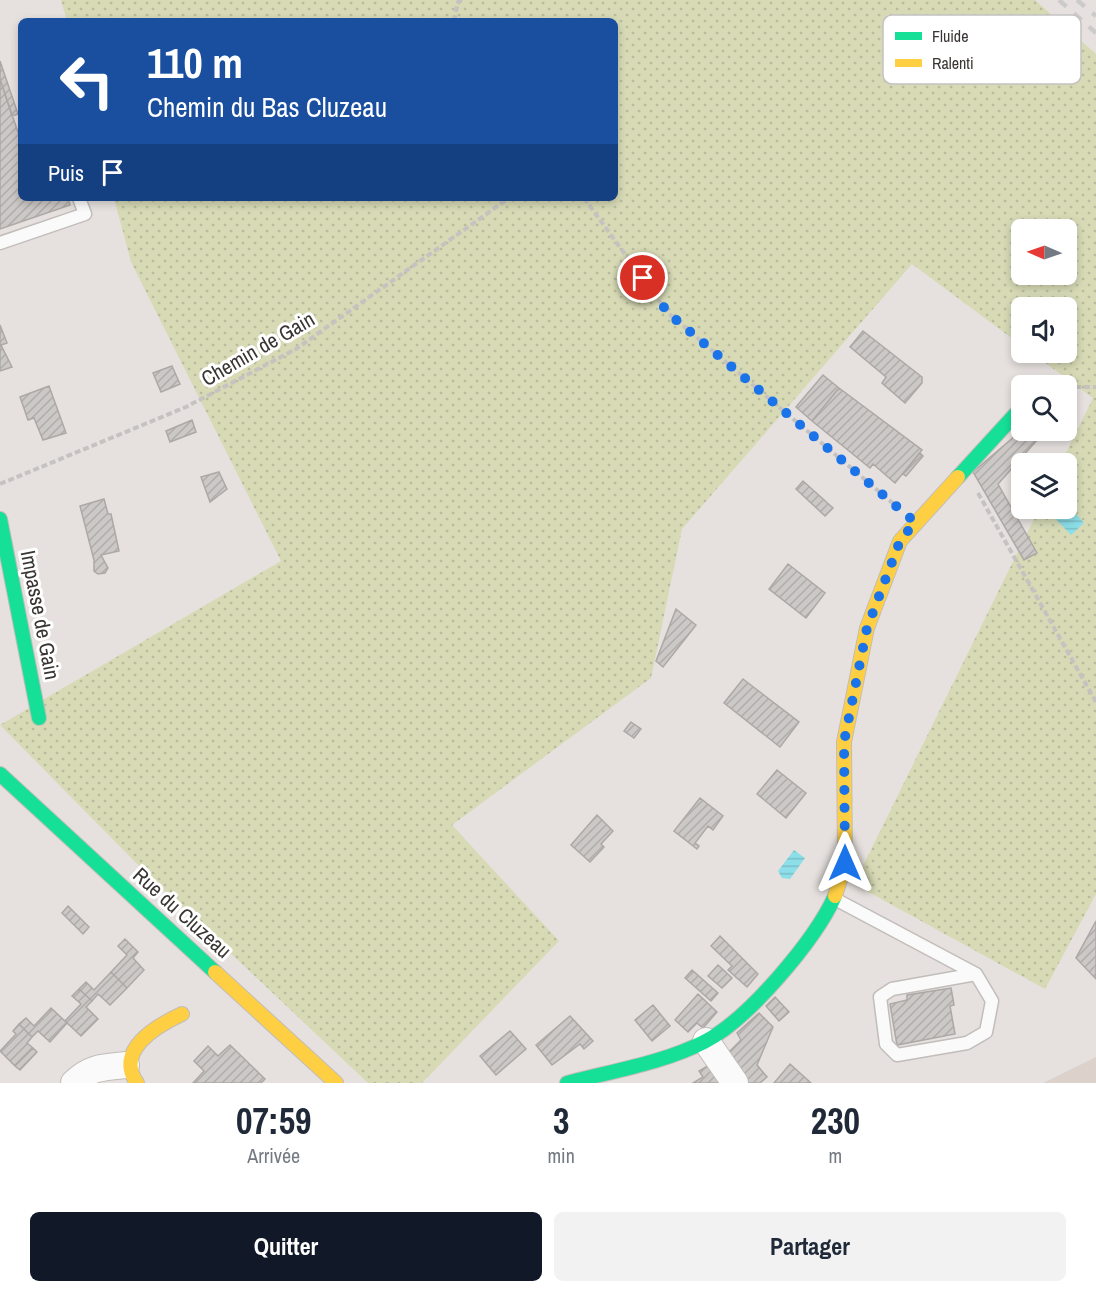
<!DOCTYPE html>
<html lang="fr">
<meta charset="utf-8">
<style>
body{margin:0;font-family:"Archivo Narrow",sans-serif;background:#f2f2f3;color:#1f2937;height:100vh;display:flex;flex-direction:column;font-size:22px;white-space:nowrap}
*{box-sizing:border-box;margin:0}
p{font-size:20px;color:#747a83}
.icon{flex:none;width:33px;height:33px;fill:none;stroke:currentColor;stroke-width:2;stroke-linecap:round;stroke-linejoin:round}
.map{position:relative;height:1083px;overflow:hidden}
.side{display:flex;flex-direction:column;background:#fff;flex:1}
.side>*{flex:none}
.guide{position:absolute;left:18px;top:18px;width:600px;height:183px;border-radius:9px;box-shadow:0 3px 9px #0003;background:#1a4fa0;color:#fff;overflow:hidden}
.needle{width:39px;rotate:272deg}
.controls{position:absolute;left:1011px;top:219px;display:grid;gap:12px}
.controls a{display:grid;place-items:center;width:66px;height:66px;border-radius:9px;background:#fff;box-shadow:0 3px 9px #0003;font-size:30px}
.pin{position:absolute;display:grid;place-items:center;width:51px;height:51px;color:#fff;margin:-26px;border:3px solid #fff;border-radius:50%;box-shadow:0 2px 6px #0007}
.me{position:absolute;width:66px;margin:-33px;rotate:0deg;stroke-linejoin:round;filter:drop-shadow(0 0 4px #0008)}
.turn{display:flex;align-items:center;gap:21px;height:126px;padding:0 30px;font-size:27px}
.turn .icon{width:78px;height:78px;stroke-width:2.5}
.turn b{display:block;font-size:42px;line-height:51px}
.then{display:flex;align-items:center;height:57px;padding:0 30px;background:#0003;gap:12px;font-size:22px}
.eta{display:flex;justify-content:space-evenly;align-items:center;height:102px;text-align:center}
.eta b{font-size:36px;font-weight:700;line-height:42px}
.cta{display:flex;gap:12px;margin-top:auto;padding:12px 30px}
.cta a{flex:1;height:69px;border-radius:9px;background:#111827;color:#fff;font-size:24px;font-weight:700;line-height:69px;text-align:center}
.cta a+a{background:#f2f2f3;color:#1f2937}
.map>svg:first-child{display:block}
.built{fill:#ddd2cb}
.grass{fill:url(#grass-dots);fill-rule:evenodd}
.water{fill:url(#water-rules)}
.building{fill:url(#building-hatch);stroke:#ada8a6;stroke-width:1.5}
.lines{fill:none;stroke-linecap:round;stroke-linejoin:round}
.lane-casing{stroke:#c1bdbb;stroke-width:15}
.street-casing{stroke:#c1bdbb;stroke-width:28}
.fast-casing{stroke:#c1bdbb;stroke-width:16}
.slow-casing{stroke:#c1bdbb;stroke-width:16}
.path{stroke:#c5c2c1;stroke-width:4;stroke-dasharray:6 3;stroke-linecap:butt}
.lane{stroke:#fbfafa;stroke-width:12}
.street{stroke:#fbfafa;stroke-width:26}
.fast{stroke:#16e098;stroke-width:14}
.slow{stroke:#ffcf43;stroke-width:14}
.rail{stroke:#cccbca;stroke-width:4.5;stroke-dasharray:10 10;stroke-linecap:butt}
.route{stroke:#1a73e8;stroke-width:10;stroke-dasharray:0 18}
.labels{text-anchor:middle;stroke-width:6;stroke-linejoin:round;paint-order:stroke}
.street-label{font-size:21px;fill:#393533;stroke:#fff}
.key{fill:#fff;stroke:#c4c2c2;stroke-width:1.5}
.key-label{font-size:16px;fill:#393533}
</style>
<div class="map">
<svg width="1096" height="1083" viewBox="0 0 1096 1083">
<defs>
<pattern id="grass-dots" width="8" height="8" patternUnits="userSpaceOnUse" patternTransform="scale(1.5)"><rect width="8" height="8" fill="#d7dab5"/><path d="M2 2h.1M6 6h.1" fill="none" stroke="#b9bc9c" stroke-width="1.8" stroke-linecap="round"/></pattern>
<pattern id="water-rules" width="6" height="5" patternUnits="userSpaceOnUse" patternTransform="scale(1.5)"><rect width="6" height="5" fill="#8cdee8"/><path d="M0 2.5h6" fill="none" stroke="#7abfc7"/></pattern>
<pattern id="building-hatch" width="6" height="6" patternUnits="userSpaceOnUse" patternTransform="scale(1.5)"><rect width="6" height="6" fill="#ccc8c6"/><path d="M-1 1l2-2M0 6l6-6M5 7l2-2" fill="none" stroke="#b0acab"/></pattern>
</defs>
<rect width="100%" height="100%" fill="#e6e1de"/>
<path class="built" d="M1096 1057V1083H1043Z"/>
<path class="grass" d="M61 0H1035L1096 54V894L1045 989 854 884 1039 509 1066 508V464L1061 463 1093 398 1032 353 1066 352V308H1022L1021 345 912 264 682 529 651 678 452 825 559 941 422 1083H368L152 879 0 725 281 561 131 262 114 198H615V21H67ZM1022 230H1066V274H1022Z"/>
<path class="water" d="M1067 504 1084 523 1071 535 1047 510 1066 508Z
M794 850 805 858 790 879 782 878 778 871Z"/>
<path class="building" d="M0 61 18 114 12 116 0 79Z
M0 79 21 141V198H68L70 205 0 229Z
M0 325 7 343 1 345 12 367 0 371Z
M863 331 922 377V383L905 403 882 383 886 377 850 347Z
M172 366 180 384 161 392 153 373Z
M823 375 839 388 812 421 796 407Z
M49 386 66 433 43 440 34 418 28 420 20 397Z
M839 388 922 450 895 483 873 464 870 468 812 421Z
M192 420 196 432 170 442 166 431Z
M1022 430H1046L998 484 1037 553 1024 560 973 472Z
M920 453 923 456 906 476 903 474Z
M219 472 227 489 210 502 201 477Z
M803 481 833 508 825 516 796 489Z
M104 499 108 514H111L119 551 101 555 108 568 105 573 98 574 94 571V560L80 506Z
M788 564 825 593 806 618 769 589Z
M676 609 696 625 663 667 656 661Z
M743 679 799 722 780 747 724 703Z
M631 722 641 729 634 738 624 731Z
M777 770 806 793 786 818 757 794Z
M700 798 723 816 713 830 708 826 695 843 699 846 697 849 674 831Z
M597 815 613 831 601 844 604 847 590 862 571 845Z
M68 906 89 927 83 934 62 913Z
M1096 921V979L1076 958Z
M720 936 758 974 747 987 728 970 732 966 711 946Z
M125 939 138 952 133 958 144 970 127 988 111 972 127 955 118 946Z
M718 965 732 978 722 988 708 976Z
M692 970 718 993 711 1001 685 978Z
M111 972 127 988 110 1005 98 994 92 1001 79 989 86 982 94 990Z
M951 988 954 1005 950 1006 955 1034 897 1045 890 1004 907 1000V995Z
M79 989 92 1001 86 1007 98 1019 81 1036 65 1021 81 1004 72 996Z
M698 994 717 1012 703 1028 697 1023 688 1032 675 1020Z
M775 997 789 1012 779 1021 766 1006Z
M653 1005 670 1026 652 1041 635 1020Z
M51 1008 67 1023 50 1042 38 1031 32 1037 19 1024 26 1018 34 1026Z
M759 1013 773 1027 757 1065 767 1077 760 1083H744L725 1056 741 1040 737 1033Z
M570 1016 593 1041 584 1049 580 1044 552 1065 536 1045Z
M19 1024 32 1037 27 1043 33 1048 15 1066 0 1051 16 1034 13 1031Z
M510 1031 526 1049 496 1075 480 1056Z
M230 1045 265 1079 261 1083H193L204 1071 194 1061 208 1046 218 1056Z
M33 1048 37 1052 20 1070 15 1066Z
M711 1064 722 1083H693L703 1077 699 1071Z
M790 1064 811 1083H774Z"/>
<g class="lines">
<g class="lane-casing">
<path id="lane" d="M0 243 85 214 79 198
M835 899 976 974 992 1001 986 1032 967 1043 897 1055 886 1044 880 997 892 989 976 974"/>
</g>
<g class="street-casing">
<path id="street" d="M706 1041 735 1083
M74 1083C90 1067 104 1067 126 1065"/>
</g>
<g class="fast-casing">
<path id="fast" d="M958 477 1022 407
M0 519 39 718
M0 774 215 972
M567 1083C612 1071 663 1063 704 1042 748 1020 815 940 835 896"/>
</g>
<g class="slow-casing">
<path id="slow" d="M835 896 845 863 844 742 867 628 900 541 958 477
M215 972 336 1083
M137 1083C114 1051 156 1026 182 1014"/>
</g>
<path class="path" d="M454 21 458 2 462 0
M584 198 668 313 896 506
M1066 387H1096
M0 484 186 407 296 349 509 198
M978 493 1096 702"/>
<use href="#lane" class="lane"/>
<use href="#street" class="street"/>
<use href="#fast" class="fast"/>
<use href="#slow" class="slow"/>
<path class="rail" d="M1059 0 1096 33
M1077 0 1096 16"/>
</g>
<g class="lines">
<path class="route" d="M643 278 668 313 915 522 900 541 867 628 844 742 845 863"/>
</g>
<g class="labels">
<g class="street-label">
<text transform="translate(258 349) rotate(-30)" y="7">Chemin de Gain</text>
<text transform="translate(40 615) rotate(79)" y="7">Impasse de Gain</text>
<text transform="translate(182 913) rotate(42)" y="7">Rue du Cluzeau</text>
</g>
</g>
<rect x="883" y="15" width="198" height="69" rx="9" class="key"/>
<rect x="895" y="32" width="27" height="8" fill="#16e098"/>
<rect x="895" y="59" width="27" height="8" fill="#ffcf43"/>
<g class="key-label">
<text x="932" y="42">Fluide</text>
<text x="932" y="69">Ralenti</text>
</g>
</svg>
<div class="controls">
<a><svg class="needle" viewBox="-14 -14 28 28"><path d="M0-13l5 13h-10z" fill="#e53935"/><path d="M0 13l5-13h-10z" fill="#747a83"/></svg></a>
<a><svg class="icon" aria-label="sound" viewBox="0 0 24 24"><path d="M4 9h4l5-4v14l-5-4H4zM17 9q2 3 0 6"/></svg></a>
<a><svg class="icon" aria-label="search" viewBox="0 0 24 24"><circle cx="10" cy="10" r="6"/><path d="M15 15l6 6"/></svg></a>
<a><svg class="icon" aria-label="layers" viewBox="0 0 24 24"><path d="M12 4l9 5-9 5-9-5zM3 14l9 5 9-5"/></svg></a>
</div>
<div class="pin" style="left:643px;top:278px;background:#d93025"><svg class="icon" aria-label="arrive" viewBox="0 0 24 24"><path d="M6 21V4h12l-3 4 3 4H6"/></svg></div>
<svg class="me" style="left:845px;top:863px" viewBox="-20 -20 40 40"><path d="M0-17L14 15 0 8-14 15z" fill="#1a73e8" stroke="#fff" stroke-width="4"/></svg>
<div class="guide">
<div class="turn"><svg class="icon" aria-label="left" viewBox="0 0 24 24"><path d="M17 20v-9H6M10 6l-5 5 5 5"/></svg><div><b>110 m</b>Chemin du Bas Cluzeau</div></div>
<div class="then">Puis<svg class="icon" aria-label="arrive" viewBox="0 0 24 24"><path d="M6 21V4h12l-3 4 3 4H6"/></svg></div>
</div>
</div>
<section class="side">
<div class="eta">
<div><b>07:59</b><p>Arrivée</p></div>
<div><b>3</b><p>min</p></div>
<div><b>230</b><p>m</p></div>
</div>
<div class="cta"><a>Quitter</a><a>Partager</a></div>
</section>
